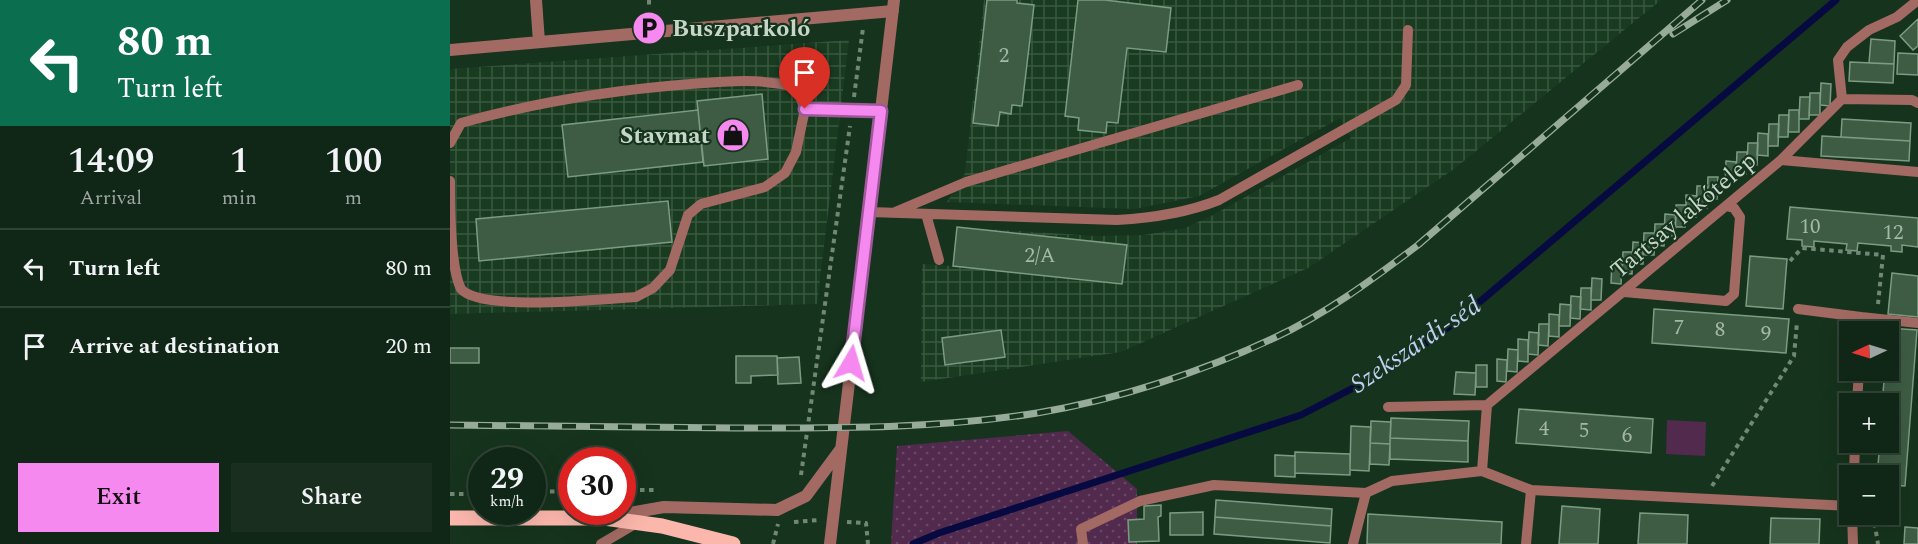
<!DOCTYPE html>
<meta charset="utf-8">
<style>
body{margin:0;font-family:Spectral,serif;background:#192e1f;color:#f1f3f6;height:100vh;display:flex;flex-direction:column;font-size:22px;white-space:nowrap}
*{box-sizing:border-box;margin:0}
p{font-size:20px;color:#9ca5a1}
.icon{flex:none;width:33px;height:33px;fill:none;stroke:currentColor;stroke-width:2;stroke-linecap:round;stroke-linejoin:round}
.map{position:relative;flex:1;overflow:hidden}
.side{display:flex;flex-direction:column;background:#102616;width:450px}
.side>*{flex:none}
.hud{background:#0b6e4f;color:#fff;overflow:hidden}
.needle{width:39px;rotate:266deg}
.tools{position:absolute;left:1389px;top:321px;display:grid;gap:12px}
.tools a{display:grid;place-items:center;width:60px;height:60px;border-radius:0px;background:#102616;box-shadow:0 6px 24px #0002,0 0 0 2px #304335;font-size:30px}
.speed{position:absolute;left:18px;top:447px;display:flex;gap:12px;font-size:30px;font-weight:700;text-align:center}
.speed>*{display:grid;place-content:center;width:78px;height:78px;border-radius:50%;background:#102616;box-shadow:0 6px 24px #0002,0 0 0 2px #304335;line-height:1}
.speed small{font-size:15px;font-weight:400}
.speed .limit{border:9px solid #d22;background:#fff;color:#111}
.pin{position:absolute;display:grid;place-items:center;width:51px;height:51px;color:#fff;margin:-62px -26px;border-radius:50% 50% 50% 0;rotate:-45deg;box-shadow:0 0 6px #0007}
.pin .icon{rotate:45deg}
.me{position:absolute;width:66px;margin:-33px;rotate:7deg;stroke-linejoin:round;filter:drop-shadow(0 0 4px #0008)}
.turn{display:flex;align-items:center;gap:21px;height:126px;padding:0 18px;font-size:27px}
.turn .icon{width:78px;height:78px;stroke-width:2.5}
.turn b{display:block;font-size:42px;line-height:51px}
.eta{display:flex;justify-content:space-evenly;align-items:center;height:102px;text-align:center}
.eta b{font-size:36px;font-weight:600;line-height:42px}
.cta{display:flex;gap:12px;margin-top:auto;padding:12px 18px}
.cta a{flex:1;height:69px;border-radius:0px;background:#f589ef;color:#111;font-size:24px;font-weight:600;line-height:69px;text-align:center}
.cta a+a{background:#192e1f;color:#f1f3f6}
ul{padding:0;list-style:none}
li{display:flex;align-items:center;gap:18px;height:78px;padding:0 18px;border-top:2px solid #304335}
li div{flex:1}
li b{display:block;font-size:22px}
li em{font-style:normal}
main{display:flex;flex:1;min-height:0}
.map>svg:first-child{display:block}
.industrial{fill:url(#industrial-grid)}
.grass{fill:url(#grass-dots)}
.garden{fill:#512a4e}
.lines{fill:none;stroke-linecap:round;stroke-linejoin:round}
.stream{stroke:#060a41;stroke-width:7}
.building{fill:#3e5c44;stroke:#7c9c81;stroke-width:1.5}
.path{stroke:#728876;stroke-width:4;stroke-dasharray:4.5 4.5;stroke-linecap:butt}
.service{stroke:#a26a62;stroke-width:10}
.minor{stroke:#a26a62;stroke-width:12}
.primary{stroke:#fcb7ac;stroke-width:15}
.rail-casing{stroke:#97ab9b;stroke-width:7}
.rail{stroke:#16331d;stroke-width:4.5;stroke-dasharray:14;stroke-linecap:butt}
.route-casing{stroke:#9f599b;stroke-width:15}
.route{stroke:#f589ef;stroke-width:10}
.labels{text-anchor:middle;stroke-width:4.5;stroke-linejoin:round;paint-order:stroke}
.number-label{font-size:21px;fill:#a4b8a7}
.poi-label{font-size:24px;font-weight:bold;fill:#c6d6c8;stroke:#16331d;text-anchor:start}
.street-label{font-size:24px;fill:#c6d6c8;stroke:#16331d}
.water-label{font-size:26px;font-style:italic;fill:#c0cef2;stroke:#16331d}
</style>
<main>
<section class="side">
<div class="hud">
<div class="turn"><svg class="icon" aria-label="left" viewBox="0 0 24 24"><path d="M17 20v-9H6M10 6l-5 5 5 5"/></svg><div><b>80 m</b>Turn left</div></div>
</div>
<div class="eta">
<div><b>14:09</b><p>Arrival</p></div>
<div><b>1</b><p>min</p></div>
<div><b>100</b><p>m</p></div>
</div>
<ul>
<li><svg class="icon" aria-label="left" viewBox="0 0 24 24"><path d="M17 20v-9H6M10 6l-5 5 5 5"/></svg><div><b>Turn left</b></div><em>80 m</em></li>
<li><svg class="icon" aria-label="arrive" viewBox="0 0 24 24"><path d="M6 21V4h12l-3 4 3 4H6"/></svg><div><b>Arrive at destination</b></div><em>20 m</em></li>
</ul>
<div class="cta"><a>Exit</a><a>Share</a></div>
</section>
<div class="map">
<svg width="1468" height="544" viewBox="0 0 1468 544">
<defs>
<pattern id="industrial-grid" width="8" height="8" patternUnits="userSpaceOnUse" patternTransform="scale(1.5)"><rect width="8" height="8" fill="#193c21"/><path d="M0 4h8M4 0v8" fill="none" stroke="#395740"/></pattern>
<pattern id="grass-dots" width="8" height="8" patternUnits="userSpaceOnUse" patternTransform="scale(1.5)"><rect width="8" height="8" fill="#512a4e"/><path d="M2 2h.1M6 6h.1" fill="none" stroke="#694866" stroke-width="1.8" stroke-linecap="round"/></pattern>
</defs>
<rect width="100%" height="100%" fill="#16331d"/>
<path class="industrial" d="M534 0H1211L1004 169 858 268 671 352 471 382 472 264 503 266 507 227 645 236 694 235 735 228 763 215 901 138 890 118 749 196 685 209 497 202 515 173Z
M399 40 367 304 0 314V69Z"/>
<path class="grass" d="M618 431 687 489V544H441L447 446Z"/>
<path class="garden" d="M1217 420 1256 422 1255 456 1216 454Z"/>
<g class="lines">
<path class="stream" d="M463 544 489 533 851 415 936 371 1006 322 1386 0"/>
</g>
<path class="building" d="M537 0H567V3L584 5 572 106 562 105 561 114 550 112 548 126 523 123Z
M628 0H655L721 8 716 52 677 48 668 123 657 122 656 133 628 130 629 118 615 116Z
M1468 19V46L1463 50 1450 36Z
M1421 39 1445 41 1444 64 1419 63Z
M1448 53 1468 54V75L1447 74Z
M1400 62 1444 64 1443 83 1399 81Z
M1371 83 1381 84 1380 106 1370 105Z
M1360 93H1370V115H1359Z
M312 94 318 159 254 166 247 101Z
M1350 97H1360L1359 119H1349Z
M248 110 253 162 118 177 112 125Z
M1339 110H1349V132H1338Z
M1329 115H1339L1338 137H1328Z
M1392 119 1461 123 1460 141 1391 137Z
M1319 124H1329L1328 146H1318Z
M1308 133 1318 134V156L1307 155Z
M1372 136 1460 141 1459 161 1371 156Z
M1298 143H1308L1307 165 1297 164Z
M1287 152H1297L1296 174H1286Z
M1276 161 1286 162 1285 183H1275Z
M1258 177H1268L1267 199H1257Z
M1247 186H1258L1257 208H1246Z
M1236 195 1247 196 1246 217H1236Z
M218 201 222 242 29 261 26 219Z
M1226 205H1236L1235 227H1225Z
M1340 207 1468 218V247L1452 245V252L1441 251V246L1408 243 1407 251 1396 250 1397 244 1364 241V247L1352 246V240L1337 239Z
M1215 214 1226 215 1225 236H1214Z
M1205 224H1215L1214 246 1204 245Z
M507 227 677 245 672 284 503 266Z
M1194 233H1205L1204 255H1193Z
M1183 242 1194 243 1193 264H1182Z
M1173 252H1183L1182 274 1172 273Z
M1300 256 1337 259 1333 309 1296 306Z
M1162 262H1172L1171 284 1161 283Z
M1442 273 1468 276V317L1438 314Z
M1142 278 1152 279 1151 300H1141Z
M1131 288H1141V310L1130 309Z
M1121 296 1131 297 1130 319 1120 318Z
M1110 304 1121 305 1120 326H1109Z
M1204 309 1339 319 1336 353 1202 343Z
M1099 314 1109 315V337L1099 336Z
M1089 324H1099L1098 346 1088 345Z
M1438 328 1467 330 1455 486 1438 485V476H1427L1430 442H1438V404H1432L1435 370H1438Z
M551 330 555 357 495 365 492 338Z
M1079 332 1089 333 1088 355 1078 354Z
M1068 339 1078 340V362L1068 361Z
M0 348H29V363H0Z
M1058 349 1068 350 1067 372 1057 371Z
M286 356H327L328 375 301 376V383H286Z
M349 357 351 383 328 384 327 358Z
M1047 359 1057 360 1056 382 1047 381Z
M1026 365H1037V387H1026Z
M1006 372 1026 373 1025 395 1004 394Z
M1069 409 1203 419 1201 453 1066 443Z
M941 418 1019 421 1018 441 940 438Z
M921 421 941 422 940 444 920 443Z
M901 426 921 427 919 471 900 470Z
M940 438 1018 441V462L940 459Z
M920 443 940 444 939 465 920 464Z
M845 452 900 454V475L845 473Z
M825 455 845 456V477L825 476Z
M766 500 882 509 881 526 765 517Z
M711 505V516L708 517 709 541 679 542 678 520 694 519V506Z
M1112 506 1150 509 1148 544H1109Z
M753 512V535H720V513Z
M1190 513 1238 515 1237 544H1188Z
M918 514 1052 522 1051 544H917Z
M765 517 881 526 880 543 764 534Z
M1321 518 1370 519 1369 544H1320Z
M1455 527 1468 528V544H1454Z"/>
<g class="lines">
<path class="path" d="M199 0V8
M404 97 413 28
M1340 261 1352 248 1433 255 1428 304
M351 475 400 126
M1262 486 1344 356 1347 322
M172 490H208
M82 492 122 491
M0 494H32
M1423 514 1428 544
M344 522 369 520
M397 522 416 523 418 544
M323 544 328 524"/>
<path class="service" d="M1392 99 1388 60 1397 47 1419 30 1447 17 1468 0
M355 109 431 111
M0 143 11 123C86 102 163 90 241 84 279 81 309 78 346 87L355 109 346 152 335 173 315 187 251 204 238 215 220 270 203 288 186 297C153 299 31 312 11 289 0 267 0 208 0 181
M1331 160 1468 172
M419 212 667 220C703 218 736 213 769 200L946 100 956 85 958 30
M445 212 516 182 848 85
M476 214 489 260
M1174 292 1276 301 1284 294 1290 217 1284 208 1276 206
M1348 309 1411 317V332
M1411 317 1468 323
M1407 404 1409 370
M938 407 1037 405
M1032 471 1037 405 1331 160 1392 99 1462 100 1468 103
M1404 476 1405 442
M1081 490 1400 506
M1402 514 1403 544
M151 544 190 521
M633 544 631 529 690 501 764 485 916 493 942 481 1032 471 1081 490 1076 544
M903 544 916 493"/>
<path class="minor" d="M86 0 89 42
M0 50 443 11
M162 516 214 507 327 510 356 496 390 450
M380 544 444 0"/>
<path class="primary" d="M0 518H154L212 526 283 544"/>
<g class="rail-casing">
<path id="rail" d="M1223 34 1277 0
M0 425C95 426 189 427 284 428 385 428 487 429 587 413 666 400 752 372 824 338 876 314 923 279 968 245L1252 0"/>
</g>
<use href="#rail" class="rail"/>
</g>
<g class="lines">
<g class="route-casing">
<path id="route" d="M355 109 431 111 401 363"/>
</g>
<use href="#route" class="route"/>
</g>
<defs>
<g id="parking-disc" transform="scale(1.725)"><circle r="9.5" fill="#f589ef" stroke="#16331d"/><path d="M-3.5-5.5H1a3.5 3.5 0 0 1 0 7H-1V5.5H-3.5ZM-1-3.4V-.6H.8a1.4 1.4 0 0 0 0-2.8Z" fill="#111"/></g>
<g id="shop-disc" transform="scale(1.725)"><circle r="9.5" fill="#f589ef" stroke="#16331d"/><path d="M-5-2.5h2.3a2.7 3.5 0 0 1 5.4 0H5L5.5 6h-11ZM-1.5-2.5h3a1.5 2.3 0 0 0-3 0Z" fill="#111"/></g>
</defs>
<g fill-rule="evenodd">
<use href="#parking-disc" x="199" y="28"/>
<use href="#shop-disc" x="283" y="135"/>
</g>
<g class="labels">
<g class="number-label">
<text x="554" y="62">2</text>
<text x="1360" y="233">10</text>
<text x="1443" y="239">12</text>
<text x="590" y="262">2/A</text>
<text x="1229" y="334">7</text>
<text x="1270" y="336">8</text>
<text x="1316" y="340">9</text>
<text x="1094" y="435">4</text>
<text x="1134" y="437">5</text>
<text x="1177" y="442">6</text>
</g>
<g class="poi-label">
<text x="222" y="36">Buszparkoló</text>
<text x="260" y="143" text-anchor="end">Stavmat</text>
</g>
<g class="street-label">
<text transform="translate(1233 215) rotate(-40)" y="8">Tartsay lakótelep</text>
</g>
<g class="water-label">
<text transform="translate(965 344) rotate(-34)" y="9">Szekszárdi-séd</text>
</g>
</g>
</svg>
<div class="tools">
<a><svg class="needle" viewBox="-14 -14 28 28"><path d="M0-13l5 13h-10z" fill="#e53935"/><path d="M0 13l5-13h-10z" fill="#9ca5a1"/></svg></a>
<a>+</a>
<a>−</a>
</div>
<div class="speed"><div>29<small>km/h</small></div><div class="limit">30</div></div>
<div class="pin" style="left:355px;top:109px;background:#d93025"><svg class="icon" aria-label="arrive" viewBox="0 0 24 24"><path d="M6 21V4h12l-3 4 3 4H6"/></svg></div>
<svg class="me" style="left:401px;top:363px" viewBox="-20 -20 40 40"><path d="M0-17L14 15 0 8-14 15z" fill="#f589ef" stroke="#fff" stroke-width="4"/></svg>
</div>
</main>
